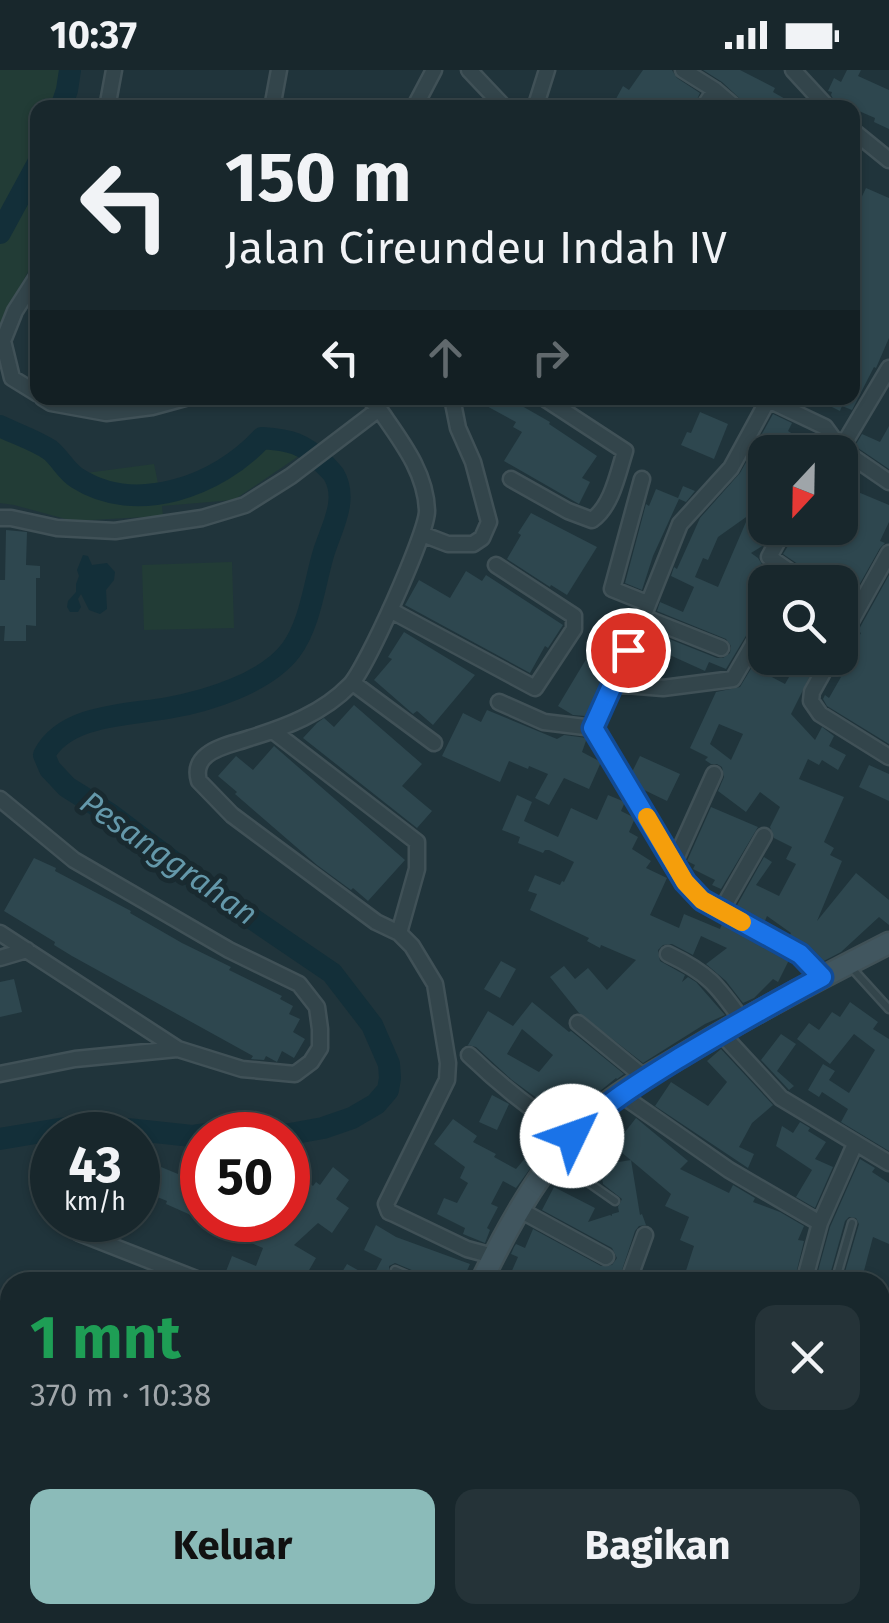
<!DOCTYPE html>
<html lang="id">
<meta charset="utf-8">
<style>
body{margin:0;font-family:"Fira Sans",sans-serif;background:#253338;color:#f1f3f6;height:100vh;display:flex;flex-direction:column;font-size:38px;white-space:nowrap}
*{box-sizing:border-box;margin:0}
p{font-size:32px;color:#9fa5a9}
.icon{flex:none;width:55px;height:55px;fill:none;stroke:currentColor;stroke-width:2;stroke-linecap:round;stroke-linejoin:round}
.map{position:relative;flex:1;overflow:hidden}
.side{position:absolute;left:0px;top:1202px;width:890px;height:352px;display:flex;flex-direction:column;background:#18272c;border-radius:30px 30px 0 0;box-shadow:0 2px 8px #0004,0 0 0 2px #364448}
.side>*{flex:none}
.guide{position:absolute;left:30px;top:30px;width:830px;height:305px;border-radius:20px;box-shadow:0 2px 8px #0004,0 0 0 2px #364448;background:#18272c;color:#f1f3f6;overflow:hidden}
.needle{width:65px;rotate:202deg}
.buttons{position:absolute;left:748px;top:365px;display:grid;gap:20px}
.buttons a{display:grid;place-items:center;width:110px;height:110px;border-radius:20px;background:#18272c;box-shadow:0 2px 8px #0004,0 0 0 2px #364448;font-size:50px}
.speed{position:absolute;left:30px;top:1042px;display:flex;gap:20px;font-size:50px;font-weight:700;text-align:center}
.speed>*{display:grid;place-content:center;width:130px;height:130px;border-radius:50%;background:#18272c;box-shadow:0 2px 8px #0004,0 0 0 2px #364448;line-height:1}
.speed small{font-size:25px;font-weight:400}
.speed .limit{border:15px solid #d22;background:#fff;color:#111}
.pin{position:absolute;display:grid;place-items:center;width:85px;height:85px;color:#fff;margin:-42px;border:5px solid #fff;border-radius:50%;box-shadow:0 2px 10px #0007}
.me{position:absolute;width:110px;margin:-55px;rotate:48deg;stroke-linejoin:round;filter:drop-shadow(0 0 8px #0008)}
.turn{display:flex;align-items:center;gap:35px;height:210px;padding:0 30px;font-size:45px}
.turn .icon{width:130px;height:130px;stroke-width:2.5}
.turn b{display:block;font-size:70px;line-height:85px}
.lanes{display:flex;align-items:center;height:95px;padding:0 30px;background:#0003;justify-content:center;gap:50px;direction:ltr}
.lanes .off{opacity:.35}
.round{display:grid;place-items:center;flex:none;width:105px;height:105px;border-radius:20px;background:#253338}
.summary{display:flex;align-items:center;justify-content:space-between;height:170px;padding:0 30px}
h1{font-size:60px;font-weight:700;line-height:75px;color:#1e9e55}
.cta{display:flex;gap:20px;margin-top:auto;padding:20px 30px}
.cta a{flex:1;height:115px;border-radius:20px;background:#8bbbb9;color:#111;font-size:40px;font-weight:700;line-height:115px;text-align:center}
.cta a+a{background:#253338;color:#f1f3f6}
.status{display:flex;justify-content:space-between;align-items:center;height:70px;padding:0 50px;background:#18272c;direction:ltr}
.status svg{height:28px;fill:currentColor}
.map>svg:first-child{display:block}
.green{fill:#223c36}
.water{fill:#132f39}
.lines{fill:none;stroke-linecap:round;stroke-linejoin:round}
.river{stroke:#132f39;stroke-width:22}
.building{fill:#2e474f;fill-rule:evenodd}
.lane-casing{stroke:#405157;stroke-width:11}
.street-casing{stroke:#405157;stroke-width:19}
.secondary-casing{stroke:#405157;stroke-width:25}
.lane{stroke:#33454b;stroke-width:6}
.street{stroke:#33454b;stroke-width:14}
.secondary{stroke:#41565f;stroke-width:20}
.route-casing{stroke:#114b97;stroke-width:25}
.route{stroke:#1a73e8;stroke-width:18}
.slow{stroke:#f59e0b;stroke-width:18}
.labels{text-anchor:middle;stroke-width:10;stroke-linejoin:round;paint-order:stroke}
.water-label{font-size:32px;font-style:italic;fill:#6498aa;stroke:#192a30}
</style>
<div class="status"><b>10:37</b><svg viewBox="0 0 49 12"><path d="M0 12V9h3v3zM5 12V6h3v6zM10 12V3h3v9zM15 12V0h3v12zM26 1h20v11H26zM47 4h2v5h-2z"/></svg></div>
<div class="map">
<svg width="889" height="1553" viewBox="0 0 889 1553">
<rect width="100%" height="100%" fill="#20343b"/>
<path class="green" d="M0 0H70L67 20 61 37 38 38 37 185 0 254Z
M0 345 86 403 154 394 160 423C197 417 237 395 262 368L288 370 309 379 234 430 162 436 163 446 73 451 14 435 0 433Z
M232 492 234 558 144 560 142 495Z"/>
<path class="water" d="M83 485 88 486 92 495 107 493 115 502 114 510 106 520 107 539 100 544 89 540 81 524 78 529 81 537 78 542H70L67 537 68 531 76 522V514L79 506 77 500Z"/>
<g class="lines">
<path class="river" d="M61 38 67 20 70 0
M0 163 38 93
M0 356C16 364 35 370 50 380 60 388 66 401 77 408 136 446 218 416 262 368 290 370 303 373 323 393 325 395 333 403 334 405 349 431 330 460 323 485 314 516 310 554 291 580 266 613 208 631 168 638 129 645 65 644 44 685L50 699 67 717 110 744 216 824 332 903 372 955 389 994 390 1008 388 1020 376 1034 352 1048 323 1058 290 1064 267 1065
M0 1069 71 1057 99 1056 192 1066 230 1060 257 1065
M0 1365 10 1389
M41 1553 48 1545"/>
</g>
<path class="building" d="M643 0H672L677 8 700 23 693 38 685 33 682 38H611L623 16 629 20Z
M703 0H740L775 18 773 22 801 38H750L722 12Z
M847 0H861L858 6 889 20V59L874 52 875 48 852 38H838L831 25 832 22 828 21 834 8 841 12Z
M866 118 889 128V268L876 298 874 297 852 340 842 336 840 341 830 336 832 332 821 328H852V147Z
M472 328H520L525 331 522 336 550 352 549 354 597 386 582 408 590 412 579 434 504 391 522 362 513 357 516 352Z
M700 342 728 354 714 389 681 375 687 362 691 363Z
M773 344 792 353 788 361 822 382H765V392L749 417 759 423 765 409V458L770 463 764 475 751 483 758 488 763 496 787 512H765V544L756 549 726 599 709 592 705 601 663 582 655 600 662 603 661 607 629 605 649 561 717 588H723L730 583 731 576 726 569 657 541 660 532 683 542 694 517 671 506 674 497 677 499 700 448 740 403ZM749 445 718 517 695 507 703 488 708 490 718 467Z
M889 356V399L855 376 862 364 880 372Z
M683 416 695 421 686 432 679 429 653 486 642 520 625 513 646 434 649 436 656 419 678 428Z
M846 417 889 435V452L880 471 885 473 880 478 840 549V512H816L811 503 783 484 796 463 804 468 810 458H818L824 461 827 458H840V429Z
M531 443 597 477 567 525 551 515 550 517 507 489 521 465 518 463Z
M6 460 27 462 26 495 40 496V508H36V556L26 555V571H4L5 556H0V510H5Z
M466 501 482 511 486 505 563 555 548 578 545 576 530 603 405 535 419 510 450 528Z
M889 505V674L827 636 823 629 825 625 829 628 841 607 835 603 841 592 840 582 848 585 861 563 858 561Z
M404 562 475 605 433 655 417 641 413 644 374 610 392 589 388 587Z
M763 579 765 580V588H777L768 605 785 614 800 588H819L791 644 815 670 822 657 834 666 829 676 846 685 838 700 822 690 819 695 808 689 799 709 844 727 824 772 834 778 830 785 842 791 817 851 856 803 889 830V855L879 847 841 882 822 892 807 876 789 866 791 863 767 846 764 853 736 837 764 787 772 792 756 815 779 826 796 794 786 789 792 777 774 768 770 757 780 737 760 722 746 742 718 721 724 707 722 697 717 694H711L705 690 708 687 690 678 716 622 740 617ZM719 654 743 664 731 690 710 674Z
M606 583 613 588 585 646 573 645 558 636 588 586 600 593Z
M354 635 422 694 402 716 432 741 417 758 303 668 317 653 324 648 334 657Z
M487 640 557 669 564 665 587 668 582 682 601 692 589 719 564 708 549 735 535 728 548 704 529 696 528 699 509 691 500 712 442 686 463 643 481 652Z
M274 676 405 790 368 831 353 818 351 820 317 795 235 724 237 722 218 706 236 686 253 700Z
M640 686 680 704 667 731 642 719 632 702Z
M869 695 889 704V731L859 717Z
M517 725 532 732 524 751 558 767 571 738 597 750 608 725 625 732 621 741 635 748 629 762 638 767 632 779 651 791 646 798 667 808 650 845 679 858 684 844 720 859 722 854 789 890 778 912 773 909 754 928 743 933 726 911 706 894 727 878 701 866 693 885 672 874 663 875 658 880 660 891 685 905 682 912 688 907 696 912 725 945 705 954 643 993 579 943 550 907 564 896 575 909 588 898 607 920 636 890 601 875 600 878 587 871 589 868 530 840 537 824 528 821 535 805 560 815 562 811 564 812 574 792 549 780H545L543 783 518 773 520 767 502 760Z
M711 737 758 757 721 819 712 815 715 810 693 799 695 795 687 791Z
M34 788 56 798 55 801 131 841 130 843 182 873 231 897 229 900 282 926 280 929 293 936 289 944 300 949 293 962 305 969 294 988 282 981 277 992 266 986 264 990 251 989 253 986 72 886 54 875 55 872 4 841Z
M501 891 516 899 500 928 484 919Z
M14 909 22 942 0 947V912Z
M532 932 569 962 571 961 624 1004 617 1009 616 1008 588 1031 580 1023 571 1035 568 1033 560 1045 512 1010 476 977 468 975 488 941 513 956ZM522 959 553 985 539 1002 507 984Z
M850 932 878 952 873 959 889 969V1081L841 1052 848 1039 822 1022 819 1027 808 1020 823 994 835 1001 829 1010 849 1023 875 980 854 964 830 994 797 969 809 953 819 960 832 942 840 947Z
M781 964 796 974 777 1001 794 1016 789 1020 761 990Z
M721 979 773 1035 752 1053 739 1077 754 1084 748 1098 655 1036 671 1012 708 1036 727 1012 707 991Z
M492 1025 509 1034 497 1060 479 1052Z
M636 1048 688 1091 680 1099 729 1123 733 1115 755 1128 753 1132 780 1142 804 1156 798 1170 804 1171 794 1212 769 1210V1212H713L702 1210 701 1212H690L683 1210 694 1176 680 1170 689 1147 665 1136 671 1124 614 1076Z
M453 1049 477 1066 473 1072 496 1084 494 1087 516 1099 538 1073 522 1061 529 1050 553 1067 516 1118 503 1111 491 1134 498 1137 487 1158 490 1160 485 1173 463 1164 465 1158 437 1144 444 1128 457 1133 468 1113 460 1108 465 1097 434 1074Z
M800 1052 810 1058 808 1061 826 1072 815 1089 833 1097 815 1138 796 1127 812 1100 776 1076 782 1056 793 1063Z
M860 1089 875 1098 872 1102 889 1113V1174L873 1167 861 1212H842L859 1154 856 1148 849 1147 845 1151 828 1212H815L830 1157Z
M631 1090 640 1145 642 1144 646 1155 639 1156 635 1161 618 1212H507L518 1187 511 1184 514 1177 516 1174 525 1178 533 1159 601 1196 612 1195 617 1188 612 1178 542 1140 554 1117 595 1138 588 1152 610 1145 612 1146V1144L619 1142 618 1137 622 1129 603 1114 600 1095Z
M184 1091 202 1098V1150L166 1134 167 1131 150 1124 161 1097 178 1104Z
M333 1097 349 1110 336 1129 349 1138 332 1163 318 1153 294 1175 316 1188 308 1202 329 1212H231L223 1209 232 1186 256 1196 263 1178 235 1166 240 1153 275 1167 289 1154 288 1116 297 1103 313 1116 316 1112 320 1115Z
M376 1155 396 1167 470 1194 462 1212H430L426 1206 395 1193 389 1196V1203L407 1212H336L347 1194 372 1208 382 1189 364 1180Z"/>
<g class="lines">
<g class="lane-casing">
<path id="lane" d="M849 895 889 939
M555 1089 615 1131
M395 1200 423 1212
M835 1212 852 1153"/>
</g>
<g class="street-casing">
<path id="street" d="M469 0 505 38
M683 0 715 20
M793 0 828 38
M107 38 114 0
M272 38 279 0
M414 38 434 0
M535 38 547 0
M703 38 715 20 736 38
M852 60 889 90
M38 205 15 241 3 271 12 308 38 324
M43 328 51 333 106 343 152 337 185 328
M369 328 379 339
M764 328 825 357 841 379 889 412
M839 382 889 298
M511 409 568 441 592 450C612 436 618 403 625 381L544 328
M642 409 612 519 647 533
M0 448H11L57 458 115 461 202 448 245 435 291 406 379 339C401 371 426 402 427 441 427 463 366 599 350 615 323 643 286 657 250 668 236 673 218 676 207 685 198 692 196 701 199 711L232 745 376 852 399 863 412 876 435 914 448 993 447 1010 386 1134 389 1142 394 1144 467 1179 493 1186
M785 458 769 487 805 512
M422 464 448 474H473L482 468 489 452 473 392 458 358 452 328
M390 540 535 618 574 559V546L496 495
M643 547 721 578
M840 571 889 483
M831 588 812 622 811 631 820 644 889 687
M353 613 434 673
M613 614 663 618 733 609 765 554
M499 632 544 652 593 658
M593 658 643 547 680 454 731 398 768 330
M593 658 685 812 702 831 800 884 821 907
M273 661 417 772V799L399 863
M0 729 74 790 229 880 299 914 317 937 320 959V978L311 992 295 1004 242 999 178 979 0 863
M674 793 714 704
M721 841 764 766
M668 884C708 903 717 915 742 950
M0 888 27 880
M578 953 645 1008
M721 963 781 1028 889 1093
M469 985C501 1016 534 1042 572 1066
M0 1004 75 989 177 979
M620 1024 729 1100 820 1153
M520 1140 606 1187
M79 1163 204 1212
M628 1212 645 1165
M804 1212 820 1153 855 1074
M880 1285 889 1291
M880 1366 889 1343
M390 1545 409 1553
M839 1545 862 1553
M572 1553 574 1545
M732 1553 735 1545"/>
</g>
<g class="secondary-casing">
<path id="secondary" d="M481 1212C509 1154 547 1085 596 1042 621 1020 652 1004 680 987 748 946 818 909 889 873
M338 1553 342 1545"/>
</g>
<use href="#lane" class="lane"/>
<use href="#street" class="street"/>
<use href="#secondary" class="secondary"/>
</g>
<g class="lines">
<g class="route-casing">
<path id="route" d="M572 1066C604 1034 640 1012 679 988 726 960 773 933 822 907L800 884 702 830 685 812 593 658 628 580"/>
</g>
<use href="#route" class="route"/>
<path class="slow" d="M647 747 685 812 702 830 742 852"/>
</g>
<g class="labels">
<g class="water-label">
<text transform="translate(169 788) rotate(35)" y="11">Pesanggrahan</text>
</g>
</g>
</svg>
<div class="buttons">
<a><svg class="needle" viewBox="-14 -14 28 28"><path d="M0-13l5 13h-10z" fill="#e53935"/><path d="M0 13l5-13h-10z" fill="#9fa5a9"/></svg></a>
<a><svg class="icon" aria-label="search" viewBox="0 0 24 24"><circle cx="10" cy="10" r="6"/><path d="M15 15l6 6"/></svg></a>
</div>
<div class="speed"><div>43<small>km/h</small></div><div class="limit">50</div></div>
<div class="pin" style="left:628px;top:580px;background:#d93025"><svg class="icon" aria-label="arrive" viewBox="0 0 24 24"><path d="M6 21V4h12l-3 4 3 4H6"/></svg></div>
<svg class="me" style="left:572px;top:1066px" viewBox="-20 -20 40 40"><circle r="19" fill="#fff"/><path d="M0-13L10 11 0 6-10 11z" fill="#1a73e8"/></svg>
<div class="guide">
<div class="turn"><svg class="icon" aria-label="left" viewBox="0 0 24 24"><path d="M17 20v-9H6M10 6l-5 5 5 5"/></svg><div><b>150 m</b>Jalan Cireundeu Indah IV</div></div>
<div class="lanes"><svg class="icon" aria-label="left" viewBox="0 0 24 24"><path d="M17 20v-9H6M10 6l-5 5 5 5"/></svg><svg class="icon off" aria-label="ahead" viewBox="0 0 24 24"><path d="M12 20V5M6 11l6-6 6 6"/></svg><svg class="icon off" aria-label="right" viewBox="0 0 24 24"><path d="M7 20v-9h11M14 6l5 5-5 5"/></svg></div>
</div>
<section class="side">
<div class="summary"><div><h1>1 mnt</h1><p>370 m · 10:38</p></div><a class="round"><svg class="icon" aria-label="close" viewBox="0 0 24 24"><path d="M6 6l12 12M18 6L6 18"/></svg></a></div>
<div class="cta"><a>Keluar</a><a>Bagikan</a></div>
</section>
</div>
